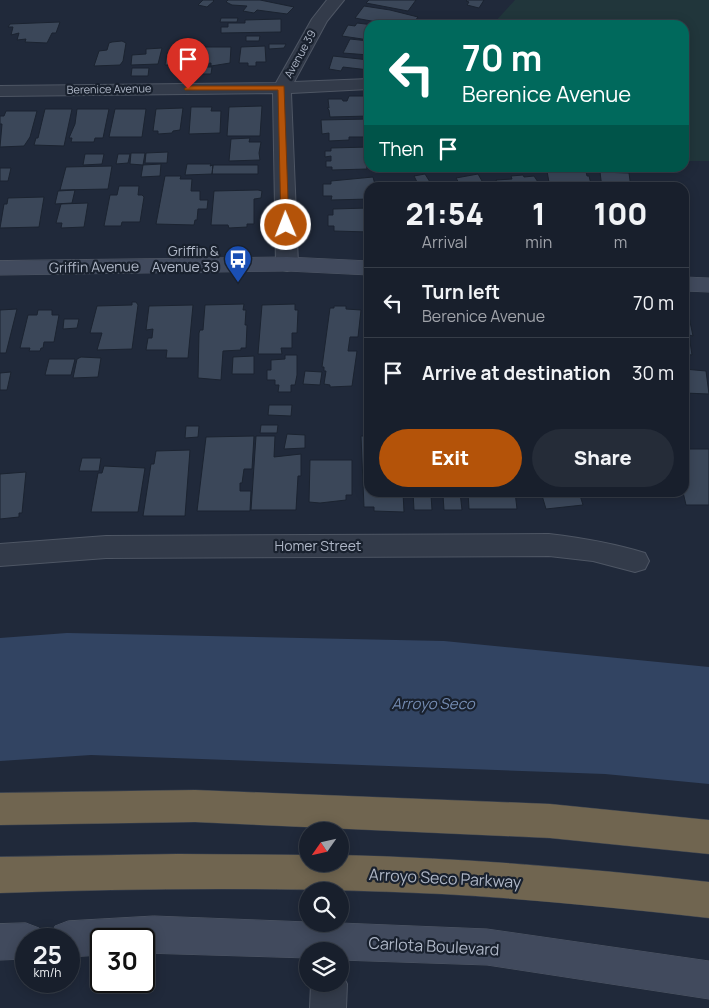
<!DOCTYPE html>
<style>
body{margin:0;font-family:Manrope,sans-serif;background:#252c38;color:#f1f3f6;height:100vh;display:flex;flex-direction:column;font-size:19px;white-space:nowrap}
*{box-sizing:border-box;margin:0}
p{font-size:16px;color:#9fa2a9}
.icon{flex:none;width:28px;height:28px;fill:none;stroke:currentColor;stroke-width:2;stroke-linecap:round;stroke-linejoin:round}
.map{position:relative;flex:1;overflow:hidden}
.sheet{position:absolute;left:364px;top:182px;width:325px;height:315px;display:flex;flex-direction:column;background:#181f2c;border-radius:15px;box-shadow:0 2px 12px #0003,0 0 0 1px #363d48}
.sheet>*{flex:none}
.banner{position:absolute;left:364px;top:20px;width:325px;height:152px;border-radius:15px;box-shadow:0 2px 12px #0003,0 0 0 1px #363d48;background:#00695c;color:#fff;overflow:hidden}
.needle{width:32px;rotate:236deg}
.tools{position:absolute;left:299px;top:822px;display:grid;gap:10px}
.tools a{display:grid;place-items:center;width:50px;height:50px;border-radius:50%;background:#181f2c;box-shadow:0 2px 12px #0003,0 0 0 1px #363d48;font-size:25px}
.speed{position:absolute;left:15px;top:928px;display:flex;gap:10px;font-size:25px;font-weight:700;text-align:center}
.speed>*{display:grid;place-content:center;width:65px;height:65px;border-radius:50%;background:#181f2c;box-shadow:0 2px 12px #0003,0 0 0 1px #363d48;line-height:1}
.speed small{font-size:12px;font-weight:400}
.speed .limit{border:2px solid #111;border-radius:8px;background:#fff;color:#111}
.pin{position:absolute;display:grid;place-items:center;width:42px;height:42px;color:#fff;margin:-51px -21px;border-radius:50% 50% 50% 0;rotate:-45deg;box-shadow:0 0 5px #0007}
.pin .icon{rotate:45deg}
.me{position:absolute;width:55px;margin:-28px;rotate:359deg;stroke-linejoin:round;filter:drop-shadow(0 0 4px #0008)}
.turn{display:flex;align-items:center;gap:18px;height:105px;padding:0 15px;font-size:22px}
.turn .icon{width:65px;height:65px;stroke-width:2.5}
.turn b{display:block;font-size:35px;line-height:42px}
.then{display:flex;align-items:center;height:48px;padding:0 15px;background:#0003;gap:10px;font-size:19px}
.eta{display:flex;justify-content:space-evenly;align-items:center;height:85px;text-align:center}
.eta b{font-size:30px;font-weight:800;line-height:35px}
.button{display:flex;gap:10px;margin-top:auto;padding:10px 15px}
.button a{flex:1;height:58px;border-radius:30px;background:#b45309;color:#fff;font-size:20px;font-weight:800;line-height:58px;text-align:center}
.button a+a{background:#252c38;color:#f1f3f6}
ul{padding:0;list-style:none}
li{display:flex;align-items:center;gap:15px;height:70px;padding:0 15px;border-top:1px solid #363d48}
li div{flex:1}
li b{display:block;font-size:19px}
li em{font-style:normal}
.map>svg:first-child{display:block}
.green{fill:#21363b}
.water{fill:#324462}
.building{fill:#3b4759;stroke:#1b2330}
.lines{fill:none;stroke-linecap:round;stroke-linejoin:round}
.street-casing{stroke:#4e5664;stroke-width:2}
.secondary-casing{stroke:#4e5664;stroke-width:1}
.highway-casing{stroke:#3b4351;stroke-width:1}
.street{fill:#333b4a;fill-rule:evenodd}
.secondary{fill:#414a5d;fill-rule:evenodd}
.highway{fill:#706550;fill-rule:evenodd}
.route{fill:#b45309;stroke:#753606}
.labels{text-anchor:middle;stroke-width:4.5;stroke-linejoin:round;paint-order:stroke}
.far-street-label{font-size:11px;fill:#aeb6c6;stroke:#19212e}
.poi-label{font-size:14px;fill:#aeb6c6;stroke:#19212e;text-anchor:end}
.street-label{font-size:14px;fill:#aeb6c6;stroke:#19212e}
.water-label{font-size:15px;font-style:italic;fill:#748bb1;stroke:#19212e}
.near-street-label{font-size:16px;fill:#aeb6c6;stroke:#19212e}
</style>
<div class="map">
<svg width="709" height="1008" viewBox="0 0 709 1008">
<rect width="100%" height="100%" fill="#20293a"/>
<path class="green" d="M515 0H709V161H684V25H492Z"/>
<path class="water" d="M67 633 444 641 709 667V784L605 774 91 755 0 761V638Z"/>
<path class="building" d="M203 0H213L214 1 207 7 198 5Z
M228 0H260L294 7 287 14 257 10 254 13 243 11 247 6 232 5 226 2Z
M369 0H416L408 11 366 3Z
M467 0H484L479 8 467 5 469 2 466 1Z
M364 6 390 10 418 17 412 25H393L355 18Z
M221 18H238L237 22H220Z
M281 19V32L221 33V27H228V23H245V20Z
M60 22 56 33H52L47 43 25 42 26 39 17 40 19 33 11 35 13 27H8L10 24Z
M357 23 374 25H369V40L342 36 348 25 355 26Z
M246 36H260L259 41H246Z
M350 39 369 41V55L343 53Z
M122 41 126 43 123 61 120 65 94 66 99 51 107 50 109 43 112 42Z
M269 44H286L284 48 269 49Z
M265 46 266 62H256V66H248V63H239L241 47Z
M205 47H231L230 63 211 66V63L203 64Z
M162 48 158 64 131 65 132 55 146 54V49Z
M179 48H196L195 52H198L196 65H165L167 53 178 52Z
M333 56 369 60V70L343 67 341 71 329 69Z
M201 67H212L211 74H201Z
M132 68H149L148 76H131Z
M349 96H369V106H364L369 107V116L330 117 329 110 327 108H329L328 99H342L343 101H347Z
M262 106 260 136H227L229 107Z
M191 107H212L211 111H221L220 133 189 134Z
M183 108 180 130 173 131 172 133 158 134V131H153L156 109Z
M45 109H72L64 146 34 145 36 138H38Z
M77 109H109L103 138H95L94 142H71L72 138H69L75 124Z
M115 109H146L142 137H109Z
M6 111H37L30 137 24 146 0 147 2 124H0V116H4Z
M369 119V137H349V140L329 141V133L322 134 321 120Z
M250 138 249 142H261L259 153 260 160 229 161 231 139Z
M369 147V159H366L367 169 332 170V167H326V161H331V156L325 157V151H331V148Z
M168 152 167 163H145L146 153Z
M131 153H145L143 165 130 164Z
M85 154H104L102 164 83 165Z
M118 154H130L128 163 116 164Z
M161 164 160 176 141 177 143 165Z
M187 164H211L210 166 213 165 212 174 185 175Z
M213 165H258V174H212Z
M112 166 108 189 60 190 66 167Z
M0 168H11L8 181H0Z
M547 171 586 172 587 176H589L592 188H550Z
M600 172 629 173 631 188H602Z
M425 174 430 182 418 184 414 176Z
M478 174 486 188H462L456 178Z
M523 175 524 177 534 176 542 188H499L496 180 512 179 511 176Z
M165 176H181L180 179H192L191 191H200V200H208L207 209H198L197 220H195L194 225 156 224Z
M373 177 376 188H369V199L331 200 332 196H323V184H331V181Z
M119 186H139L138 195H142L144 197 140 222H122L121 226H104L110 195H117Z
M75 190 72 203 55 204 58 191Z
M258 190 262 191 261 198 254 199V224H247V227L229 228 228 225H211L214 191Z
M44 197 39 227 0 228 4 204H7L8 198Z
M88 203 84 227 61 228 62 223H56L61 204Z
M367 205H369V232L334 231V226H328V215H333V209L368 208Z
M684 213 689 242 688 241 689 245 684 244Z
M132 302H136L138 305 132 349 97 350 102 333H90L97 306 132 305Z
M244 304 243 310H246L245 325H247L246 348H241V350L223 351 221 380 198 378 199 333 200 330H203L205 305Z
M295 304V310H298L297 333H292V348H281L282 354H258L262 305Z
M193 305 188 358H166L167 350H146L148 338H152L153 329 146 330 149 306Z
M334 306H346V309L361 310 358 337H350L348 351H357L352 386 330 387V385L324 384 326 371H324V367H322L330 308H334Z
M17 309 6 353H0V310Z
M38 310H52V315H59L54 342H44L43 348H41L40 351H29L30 348H20L28 315H37Z
M684 317H689L693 336 689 335 692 355 684 354Z
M64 319H79L77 328 63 329Z
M285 355H297V375L295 385H291V392H278L279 385H275V380H267V370H271V360L285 359Z
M254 356V374H232L233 357Z
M81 357 101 358 98 377 73 378 77 359Z
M49 359H75L71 375H45Z
M684 369 706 371 709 394 684 393Z
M305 371 322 372 320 385 303 384Z
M11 372 7 390H0V373Z
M269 405H292L291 416 268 415Z
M261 425H278L277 433H260Z
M186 426H199L198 437 185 438Z
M287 434 305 435V448L284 449Z
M254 436 252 469H244L242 483H240V491H251L250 511H197L206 437Z
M256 436H275L274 457 301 454V476H298L296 510H251Z
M361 436H369V492H403L404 512 374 511V507H364Z
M684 449H709V505H686L683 492Z
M190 450 185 516H143L151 464H154L156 451Z
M82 458H101L99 471H79Z
M310 460H352V495H346V500L320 503 309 502Z
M104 466 145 468 138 512H91L98 473H102Z
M26 472 22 513H19V517L0 519V474Z
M413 492H460L462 510H444L443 495H431L432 510H414Z
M468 492H515L517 509H469Z
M541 492H579L583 505 546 509Z"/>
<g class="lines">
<g class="street-casing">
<path id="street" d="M327 0H344L327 21 294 82 369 79V89L291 93 298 264 295 269 287 271 279 269 276 264 273 93 0 96V86L276 83 312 19Z
M549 534C582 538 613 543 645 553L649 561 645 569 635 572 593 561 549 556 106 558 0 566V544L106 536Z
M340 971 347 984 346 1008H310L311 984H340Z"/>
</g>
<g class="secondary-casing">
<path id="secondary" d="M287 257 369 261V275L287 271 0 275V261Z
M684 277 709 278V292L684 291Z
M154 916 308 922V924L340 923 487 929 709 961V999L487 965 340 960V951H308V958L144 953V939H101V955L69 957V939H50L55 926 68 921Z
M26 923 39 928 43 939H26V959L0 960V924Z"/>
</g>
<g class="highway-casing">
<path id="highway" d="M195 790 550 804 709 820V854L550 838 195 822 0 825V793Z
M177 854 308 855V864H340V855C463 858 586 868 709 882V918C620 908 531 899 442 894 295 887 147 888 0 893V857Z"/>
</g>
<use href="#street" class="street"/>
<use href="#secondary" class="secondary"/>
<use href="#highway" class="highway"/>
</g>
<path class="route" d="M188 86H284L289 227H282L281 225 278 90H185L184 89Z"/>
<defs>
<g id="bus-pin" transform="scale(1.4375)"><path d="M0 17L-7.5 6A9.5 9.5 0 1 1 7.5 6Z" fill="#1a4fb4" stroke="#19212e"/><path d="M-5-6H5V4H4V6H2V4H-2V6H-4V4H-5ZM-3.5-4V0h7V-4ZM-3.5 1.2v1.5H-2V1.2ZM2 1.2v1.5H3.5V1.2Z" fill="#fff"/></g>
</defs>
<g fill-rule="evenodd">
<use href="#bus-pin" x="238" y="259"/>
</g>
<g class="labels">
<g class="far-street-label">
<text transform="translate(300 54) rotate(-61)" y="4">Avenue 39</text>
<text transform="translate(109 89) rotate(-1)" y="4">Berenice Avenue</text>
</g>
<g class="poi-label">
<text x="219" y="256">Griffin &amp;<tspan x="219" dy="16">Avenue 39</tspan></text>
</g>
<g class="street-label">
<text transform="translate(94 267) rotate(-1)" y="5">Griffin Avenue</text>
<text x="318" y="551">Homer Street</text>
</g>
<g class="water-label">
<text x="433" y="709">Arroyo Seco</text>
</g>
<g class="near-street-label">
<text transform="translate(445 878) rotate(3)" y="6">Arroyo Seco Parkway</text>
<text transform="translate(434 946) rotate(3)" y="6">Carlota Boulevard</text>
</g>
</g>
</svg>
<div class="tools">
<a><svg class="needle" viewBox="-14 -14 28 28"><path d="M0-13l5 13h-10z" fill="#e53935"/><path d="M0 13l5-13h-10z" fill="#9fa2a9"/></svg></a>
<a><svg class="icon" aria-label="search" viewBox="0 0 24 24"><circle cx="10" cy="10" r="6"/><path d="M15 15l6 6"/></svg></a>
<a><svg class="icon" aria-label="layers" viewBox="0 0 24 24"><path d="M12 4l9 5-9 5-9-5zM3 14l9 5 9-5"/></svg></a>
</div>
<div class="speed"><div>25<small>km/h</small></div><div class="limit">30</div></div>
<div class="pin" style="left:188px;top:89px;background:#d93025"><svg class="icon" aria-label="arrive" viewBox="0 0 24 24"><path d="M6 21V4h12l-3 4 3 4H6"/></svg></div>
<svg class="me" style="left:286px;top:225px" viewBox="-20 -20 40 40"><circle r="17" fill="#b45309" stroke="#fff" stroke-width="3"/><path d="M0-11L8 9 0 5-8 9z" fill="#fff"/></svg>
<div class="banner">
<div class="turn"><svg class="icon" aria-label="left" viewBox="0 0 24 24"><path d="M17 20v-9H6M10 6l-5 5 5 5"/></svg><div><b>70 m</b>Berenice Avenue</div></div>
<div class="then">Then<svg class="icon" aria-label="arrive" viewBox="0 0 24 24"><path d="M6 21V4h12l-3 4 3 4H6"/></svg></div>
</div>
<section class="sheet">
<div class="eta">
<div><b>21:54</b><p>Arrival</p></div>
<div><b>1</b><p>min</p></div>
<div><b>100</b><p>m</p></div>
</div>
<ul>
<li><svg class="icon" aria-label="left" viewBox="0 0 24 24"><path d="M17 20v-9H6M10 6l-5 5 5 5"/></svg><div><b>Turn left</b><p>Berenice Avenue</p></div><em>70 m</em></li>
<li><svg class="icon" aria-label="arrive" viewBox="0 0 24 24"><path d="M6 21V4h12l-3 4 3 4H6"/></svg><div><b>Arrive at destination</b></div><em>30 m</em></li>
</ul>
<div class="button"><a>Exit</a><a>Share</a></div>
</section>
</div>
